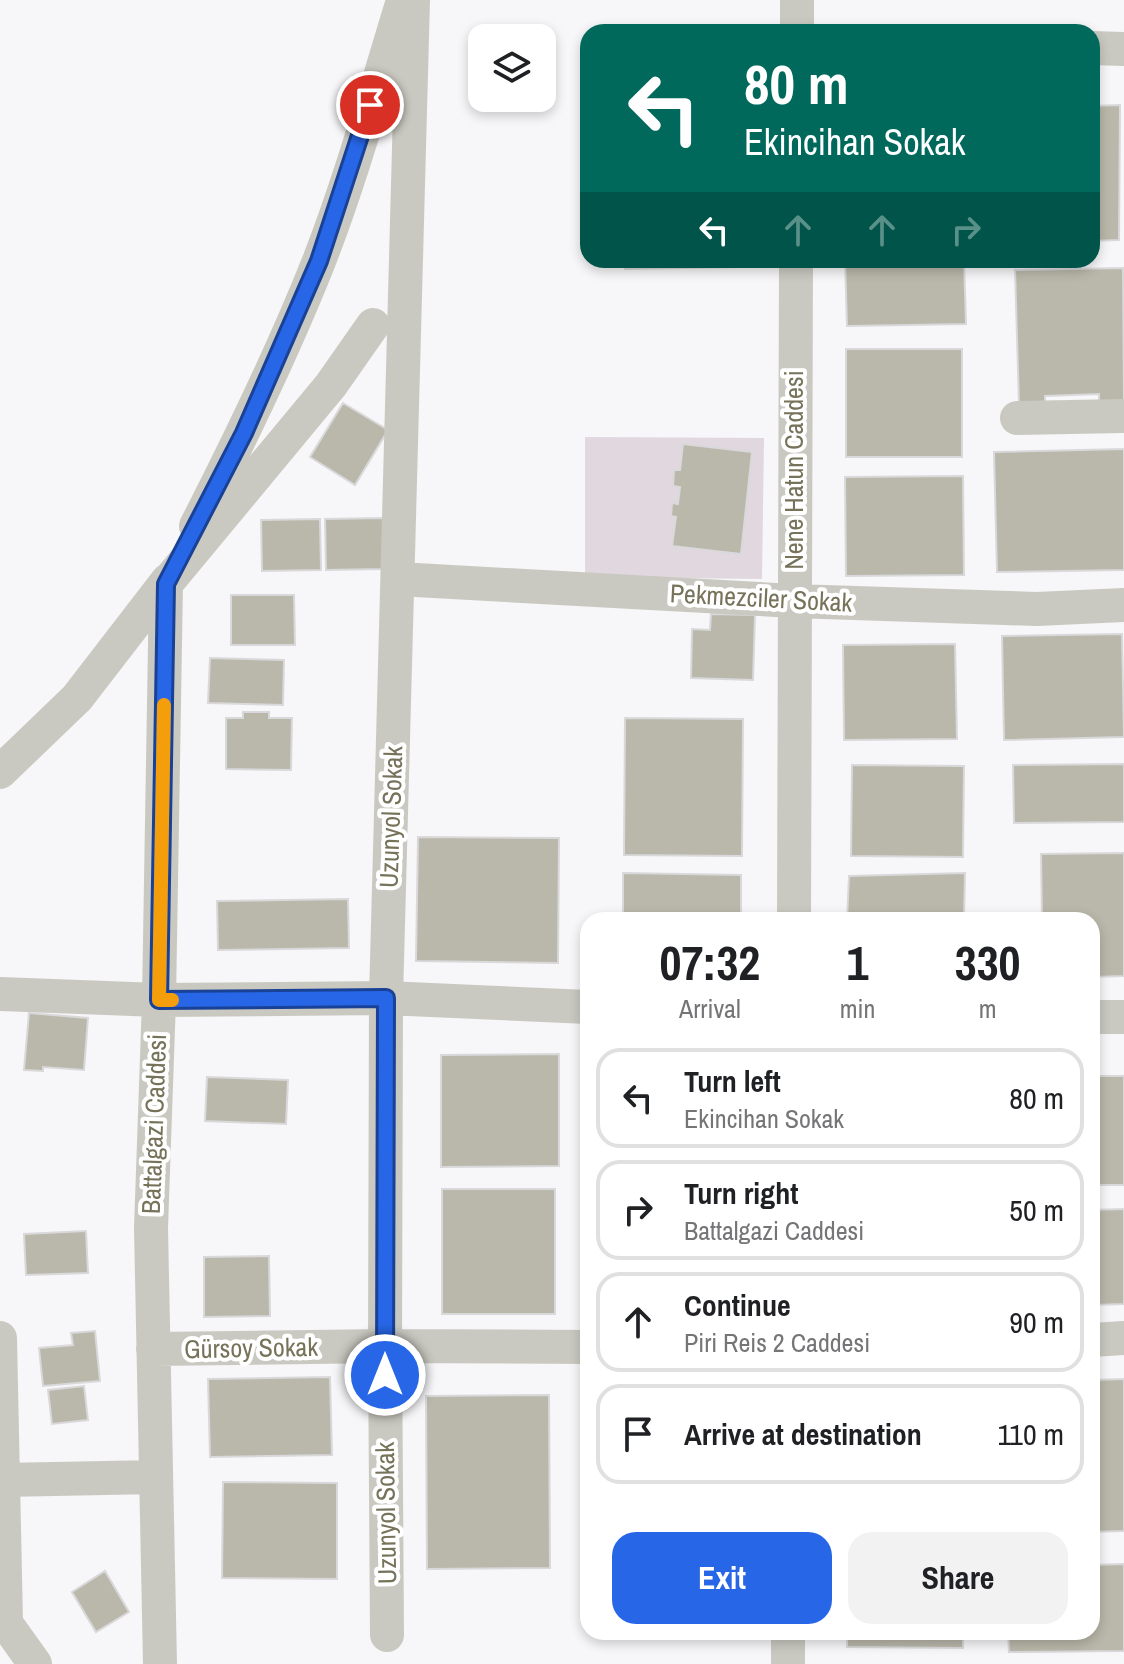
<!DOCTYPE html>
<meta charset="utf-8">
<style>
body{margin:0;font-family:"Archivo Narrow",sans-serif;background:#f2f2f2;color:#202124;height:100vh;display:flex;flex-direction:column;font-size:30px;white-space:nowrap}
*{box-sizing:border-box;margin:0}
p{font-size:26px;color:#757577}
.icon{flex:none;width:44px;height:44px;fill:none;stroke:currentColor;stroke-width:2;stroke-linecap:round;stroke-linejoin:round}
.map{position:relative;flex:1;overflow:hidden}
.side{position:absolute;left:580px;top:912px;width:520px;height:728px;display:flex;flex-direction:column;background:#fff;border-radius:24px;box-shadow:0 4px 12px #0003}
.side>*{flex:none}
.guide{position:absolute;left:580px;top:24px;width:520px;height:244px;border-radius:24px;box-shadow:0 4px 12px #0003;background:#00695c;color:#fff;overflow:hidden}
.buttons{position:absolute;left:468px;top:24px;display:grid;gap:16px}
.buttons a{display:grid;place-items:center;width:88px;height:88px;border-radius:16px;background:#fff;box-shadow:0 4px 12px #0003;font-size:40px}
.pin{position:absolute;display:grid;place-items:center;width:68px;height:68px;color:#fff;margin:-34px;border:4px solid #fff;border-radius:50%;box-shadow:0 2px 8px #0007}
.me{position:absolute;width:88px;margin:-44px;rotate:0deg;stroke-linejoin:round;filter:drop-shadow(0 0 6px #0008)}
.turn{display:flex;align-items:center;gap:28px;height:168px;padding:0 32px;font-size:36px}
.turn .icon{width:104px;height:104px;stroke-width:2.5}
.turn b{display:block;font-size:56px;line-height:68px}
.lanes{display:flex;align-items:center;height:76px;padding:0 32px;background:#0003;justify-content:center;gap:40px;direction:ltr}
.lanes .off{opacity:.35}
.eta{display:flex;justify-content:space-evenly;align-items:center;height:136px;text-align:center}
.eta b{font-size:48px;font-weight:700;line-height:56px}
.primary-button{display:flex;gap:16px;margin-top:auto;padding:16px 32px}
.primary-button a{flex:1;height:92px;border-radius:24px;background:#2766e7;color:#fff;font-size:32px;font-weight:700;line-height:92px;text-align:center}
.primary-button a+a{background:#f2f2f2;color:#202124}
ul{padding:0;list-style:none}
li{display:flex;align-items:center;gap:24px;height:100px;margin:0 16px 12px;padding:0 16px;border:4px solid #e0e0e0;border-radius:24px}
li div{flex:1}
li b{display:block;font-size:30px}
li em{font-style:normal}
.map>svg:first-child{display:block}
.green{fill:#e0d7df}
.building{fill:#bab8aa;stroke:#d9d8da;stroke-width:2}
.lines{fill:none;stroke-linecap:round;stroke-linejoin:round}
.street{stroke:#cac9c1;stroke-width:34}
.route-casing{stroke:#194296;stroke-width:20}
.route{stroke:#2766e7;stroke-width:14}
.slow{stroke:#f59e0b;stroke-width:14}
.labels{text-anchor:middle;stroke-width:8;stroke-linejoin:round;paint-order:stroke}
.street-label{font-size:26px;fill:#76735a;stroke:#fff}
</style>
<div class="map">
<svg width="1124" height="1664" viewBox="0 0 1124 1664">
<rect width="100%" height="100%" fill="#f7f6f8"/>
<path class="green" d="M585 437 764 438 762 579 585 577Z"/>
<path class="building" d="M1120 105 1119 240 1092 241V106Z
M625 260H738V267L625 269Z
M845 260H964L966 324 847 326Z
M1123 268 1124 403 1099 404V394L1045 396V402L1019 403 1015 270Z
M846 349H962V457H846Z
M343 403 388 430 355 485 310 457Z
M683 444 752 452 741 554 672 546 676 517 671 516 672 503 678 504 680 487 673 486 674 470H680Z
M1124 449V570L997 572 994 452Z
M963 476 964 575 846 576 845 477Z
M383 518 384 569 326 570 325 519Z
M320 519 321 570 262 571 261 520Z
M231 595H294L295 645H231Z
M711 614 755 615 753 680 691 678 692 629 710 630Z
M1122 634 1124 737 1004 740 1002 636Z
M955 644 957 739 844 740 843 645Z
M210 658 284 660 283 705 208 703Z
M243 712H269V718H292L291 770 226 769V718H243Z
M625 718 743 719 742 856 624 855Z
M1124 764V822L1014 823 1013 765Z
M852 765 964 766 963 857 851 856Z
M418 837 559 838 558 963 416 961Z
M1124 853V976L1092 977V920H1042L1041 854Z
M623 873 741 875V920H623Z
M965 873 964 920H847L849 876Z
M348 899 349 948 218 950 217 901Z
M29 1013 88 1018 84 1070 43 1067V1071L24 1070Z
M559 1054V1166L441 1167V1055Z
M1092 1076H1124V1185H1092Z
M207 1077 288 1080 286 1124 205 1121Z
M442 1189H555V1314H442Z
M1124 1209V1304L1092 1305V1210Z
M86 1231 88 1273 26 1275 24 1234Z
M269 1256 270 1316 204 1317V1257Z
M95 1331 100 1381 43 1386 39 1348 73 1345 71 1333Z
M330 1377 332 1455 210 1457 208 1379Z
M1124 1379V1531L1092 1532V1380Z
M84 1386 88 1420 52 1424 48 1390Z
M549 1395 550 1568 427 1569 426 1396Z
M223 1482 337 1483V1579L222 1578Z
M1124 1564V1651L1009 1652 1008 1632H1092V1565Z
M105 1571 129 1612 96 1632 72 1592Z
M847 1632H963V1648L847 1647Z"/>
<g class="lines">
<path class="street" d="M797 0V32
M1092 48 1124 49
M1017 418 1124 416
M196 526C240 440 283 352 319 261 351 179 375 92 401 7
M398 579 794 601 1037 609 1124 605
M0 772 77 698 168 580
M794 920 796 260
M0 994 159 1000 386 998 588 1007
M1092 1017H1124
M0 1338 6 1623
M1092 1340 1124 1338
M153 1349 385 1346 588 1347
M3 1480 156 1477
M0 1615 35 1664
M387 1635 385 1346 386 998 413 0
M160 1664 151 1228 159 1000 166 584 331 385 373 325
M788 1664V1632"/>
</g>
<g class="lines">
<g class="route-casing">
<path id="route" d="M370 105 319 261 244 433 166 584 159 1000 386 998 385 1375"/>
</g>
<use href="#route" class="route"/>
<path class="slow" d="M164 705 159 1000H172"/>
</g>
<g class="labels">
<g class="street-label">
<text transform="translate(794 470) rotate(-90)" y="9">Nene Hatun Caddesi</text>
<text transform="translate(761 598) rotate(3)" y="9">Pekmezciler Sokak</text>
<text transform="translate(391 817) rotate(-88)" y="9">Uzunyol Sokak</text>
<text transform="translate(154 1124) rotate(-88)" y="9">Battalgazi Caddesi</text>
<text transform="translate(251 1348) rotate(-1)" y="9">Gürsoy Sokak</text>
<text transform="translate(386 1513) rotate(-91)" y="9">Uzunyol Sokak</text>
</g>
</g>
</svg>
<div class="buttons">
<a><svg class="icon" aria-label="layers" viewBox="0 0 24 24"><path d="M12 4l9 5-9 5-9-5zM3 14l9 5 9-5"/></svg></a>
</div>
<div class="pin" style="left:370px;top:105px;background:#d93025"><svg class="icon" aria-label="arrive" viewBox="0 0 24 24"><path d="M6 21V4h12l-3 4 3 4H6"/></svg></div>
<svg class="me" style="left:385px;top:1375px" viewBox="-20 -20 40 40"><circle r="17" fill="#2766e7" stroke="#fff" stroke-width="3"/><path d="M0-11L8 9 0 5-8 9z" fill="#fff"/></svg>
<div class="guide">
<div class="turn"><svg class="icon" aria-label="left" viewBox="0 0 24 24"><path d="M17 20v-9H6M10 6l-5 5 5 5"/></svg><div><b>80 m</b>Ekincihan Sokak</div></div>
<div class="lanes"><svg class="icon" aria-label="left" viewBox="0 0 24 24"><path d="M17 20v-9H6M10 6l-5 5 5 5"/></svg><svg class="icon off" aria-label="ahead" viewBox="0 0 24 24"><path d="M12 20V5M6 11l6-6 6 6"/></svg><svg class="icon off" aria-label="ahead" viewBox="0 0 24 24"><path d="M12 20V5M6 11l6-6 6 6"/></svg><svg class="icon off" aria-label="right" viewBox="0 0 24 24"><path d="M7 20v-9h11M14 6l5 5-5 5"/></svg></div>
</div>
<section class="side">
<div class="eta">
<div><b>07:32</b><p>Arrival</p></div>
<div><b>1</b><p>min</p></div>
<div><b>330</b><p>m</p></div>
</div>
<ul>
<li><svg class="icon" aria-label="left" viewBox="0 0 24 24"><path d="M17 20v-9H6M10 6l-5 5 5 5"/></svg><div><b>Turn left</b><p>Ekincihan Sokak</p></div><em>80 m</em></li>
<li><svg class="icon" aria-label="right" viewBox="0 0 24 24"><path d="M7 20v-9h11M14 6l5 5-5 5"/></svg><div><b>Turn right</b><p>Battalgazi Caddesi</p></div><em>50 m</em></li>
<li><svg class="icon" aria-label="ahead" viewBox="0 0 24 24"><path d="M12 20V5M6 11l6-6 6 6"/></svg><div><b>Continue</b><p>Piri Reis 2 Caddesi</p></div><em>90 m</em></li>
<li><svg class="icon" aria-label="arrive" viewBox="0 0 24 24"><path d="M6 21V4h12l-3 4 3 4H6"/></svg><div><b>Arrive at destination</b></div><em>110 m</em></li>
</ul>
<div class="primary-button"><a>Exit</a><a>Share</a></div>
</section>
</div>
